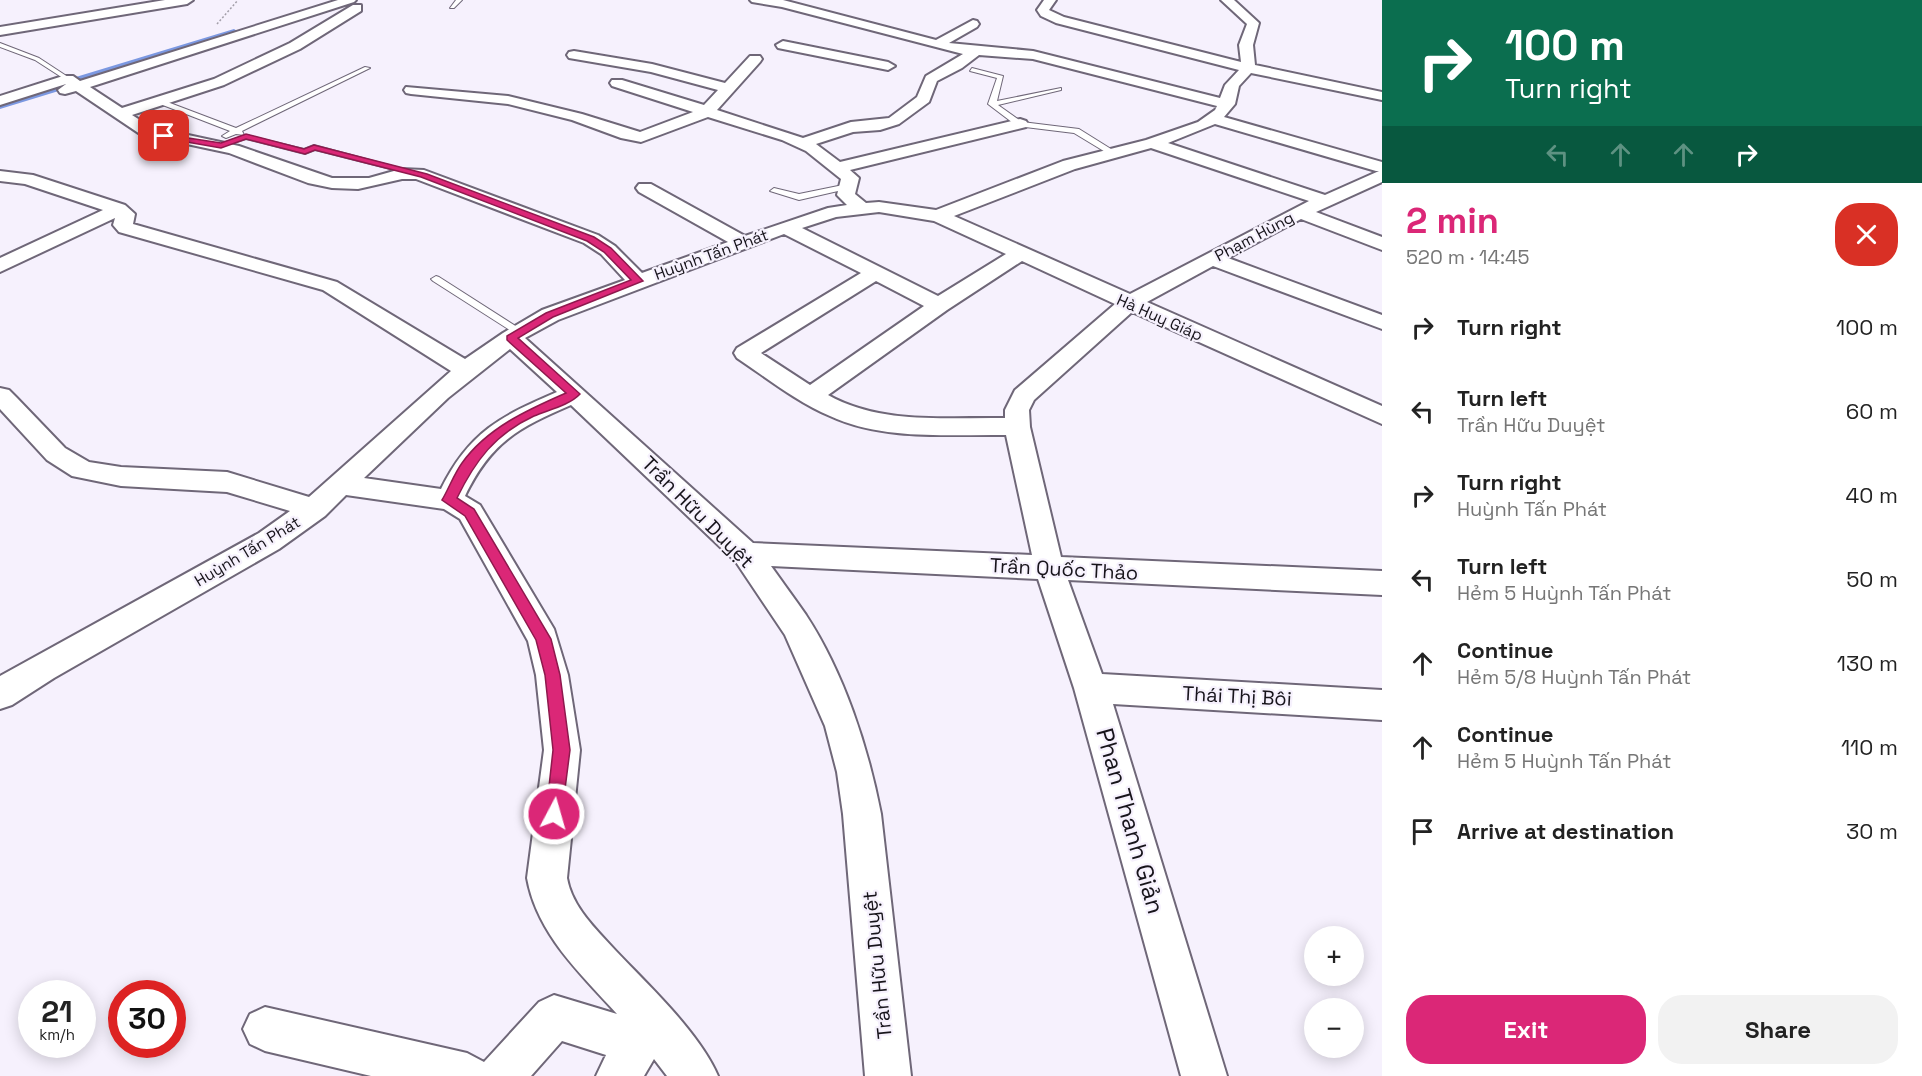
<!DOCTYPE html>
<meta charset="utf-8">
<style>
body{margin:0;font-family:"Space Grotesk",sans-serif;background:#f2f2f2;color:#222;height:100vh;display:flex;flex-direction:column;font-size:22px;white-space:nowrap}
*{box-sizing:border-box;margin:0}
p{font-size:20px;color:#767676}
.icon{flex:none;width:33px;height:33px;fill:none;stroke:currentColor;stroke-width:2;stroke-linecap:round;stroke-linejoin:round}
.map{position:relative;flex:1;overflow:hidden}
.drawer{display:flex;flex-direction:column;background:#fff;width:540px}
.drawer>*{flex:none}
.guide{background:#0b6e4f;color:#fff;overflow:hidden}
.tools{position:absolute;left:1304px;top:926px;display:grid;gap:12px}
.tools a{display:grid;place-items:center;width:60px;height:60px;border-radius:50%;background:#fff;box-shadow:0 3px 15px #0003;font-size:30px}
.speed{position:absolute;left:18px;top:980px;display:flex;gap:12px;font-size:30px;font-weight:700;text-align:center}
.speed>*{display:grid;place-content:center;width:78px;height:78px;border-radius:50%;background:#fff;box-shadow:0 3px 15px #0003;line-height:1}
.speed small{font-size:15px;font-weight:400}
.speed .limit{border:9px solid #d22;background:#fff;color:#111}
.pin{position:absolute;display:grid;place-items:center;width:51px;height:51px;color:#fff;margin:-26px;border-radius:12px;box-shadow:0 3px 9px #0006}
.me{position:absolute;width:66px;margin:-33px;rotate:6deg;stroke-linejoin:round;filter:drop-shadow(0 0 4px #0008)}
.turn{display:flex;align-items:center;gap:21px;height:126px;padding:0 24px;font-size:27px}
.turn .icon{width:78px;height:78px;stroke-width:2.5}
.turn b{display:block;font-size:42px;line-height:51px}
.lanes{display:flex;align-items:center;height:57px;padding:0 24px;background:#0003;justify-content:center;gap:30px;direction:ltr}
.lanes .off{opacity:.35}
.round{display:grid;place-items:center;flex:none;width:63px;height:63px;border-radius:24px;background:#f2f2f2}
.overview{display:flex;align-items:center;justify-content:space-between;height:102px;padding:0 24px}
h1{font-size:36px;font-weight:700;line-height:45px;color:#db2777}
.button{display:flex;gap:12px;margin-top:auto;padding:12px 24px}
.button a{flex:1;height:69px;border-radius:24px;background:#db2777;color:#fff;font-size:24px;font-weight:700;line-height:69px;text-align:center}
.button a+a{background:#f2f2f2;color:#222}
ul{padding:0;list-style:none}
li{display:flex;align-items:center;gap:18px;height:84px;padding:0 24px}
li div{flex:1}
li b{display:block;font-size:22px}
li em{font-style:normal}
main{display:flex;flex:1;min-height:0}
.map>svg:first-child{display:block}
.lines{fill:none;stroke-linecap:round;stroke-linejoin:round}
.canal{fill:#7b98e1;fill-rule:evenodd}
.lane-casing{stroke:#6f6778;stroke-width:2}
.street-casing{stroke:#6f6778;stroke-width:4}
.path{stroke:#a39fa9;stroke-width:1.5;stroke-dasharray:2 2;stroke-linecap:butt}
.lane{fill:#fff;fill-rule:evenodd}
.street{fill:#fff;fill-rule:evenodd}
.route{fill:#db2777;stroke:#8e194d;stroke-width:1.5}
.labels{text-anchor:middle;stroke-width:4.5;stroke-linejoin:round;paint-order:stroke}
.far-street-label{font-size:16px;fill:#17141b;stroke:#f6f1fd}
.street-label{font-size:20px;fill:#17141b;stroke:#f6f1fd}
.near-street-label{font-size:24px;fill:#17141b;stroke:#f6f1fd}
</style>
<main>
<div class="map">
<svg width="1382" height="1076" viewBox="0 0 1382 1076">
<rect width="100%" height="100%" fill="#f6f1fd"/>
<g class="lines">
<path class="canal" d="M234 29 240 33 238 36 0 109V100Z"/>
<g class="lane-casing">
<path id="lane" d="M456 0H462L454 8H450Z
M0 43 39 58 71 79 66 80 35 60 0 47Z
M365 67 370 68 242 131 244 135 236 134 226 138 222 136 230 131 155 102 162 100 236 128Z
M972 68 1003 76 997 101 1061 88V90L998 105 1022 122 1079 129 1119 154 1112 156 1074 133 1017 126 988 104 997 78 970 71Z
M246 135 304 149 314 145 422 174 418 176 315 150 305 154 246 139 221 147 217 145Z
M848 184H851V188L799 200 770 191 774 188 799 194Z
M436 276 439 277 525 332 524 334H516L433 281 431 279Z"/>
</g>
<g class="street-casing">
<path id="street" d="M165 0H193L187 4 0 35V27Z
M338 0H356L354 2 90 87 122 108 214 79 290 43 353 5H361V11L300 49 224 85 132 115 151 127 239 146 332 178H369L401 169 424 170 598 235 615 246 642 273 728 242 639 192 636 188 639 184H651L745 236 828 208 847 205 837 195 841 179 806 151 782 140 708 117 641 142 621 138 572 120 508 104 411 94 406 93 404 90 406 87 508 96 582 114 640 132 693 112 612 86 610 83 612 80H622L704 105 718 90 651 72 569 58 567 55 569 52 574 51 652 64 725 83 750 56H760L762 59 760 62 717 110 803 138 851 122 889 118 917 97 926 76 963 54 782 7 752 2 750 0H783L936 40 973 20 977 21 979 24 977 27 949 43 1033 51 1220 98 1225 85 1239 70 1056 23 1041 16 1037 10 1044 0H1056L1049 10 1064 17 1241 62 1239 45 1247 24 1221 0H1234L1259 23 1253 45 1255 65 1382 92V100L1251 73 1239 86 1235 104 1224 117 1382 162V182L1316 212 1382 237V250L1301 219 1228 258 1382 315V329L1213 266 1147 302 1382 406V424L1132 312 1034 400 1029 410 1030 427 1061 557 1382 571V595L1068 580 1102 674 1382 690V720L1113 704 1227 1076H1181L1074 688 1038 579 771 566C783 583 795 599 806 615 844 673 868 747 881 814L911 1076H865L843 814 837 772 825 726 785 635 736 562 571 405C518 428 491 442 465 496L480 505 554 629 568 675 580 750 567 878C572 907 596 929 615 950 648 985 699 1032 718 1076H667L654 1059 644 1076H596L606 1055 562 1041 531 1076H371L265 1051 250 1044 243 1029 250 1014 265 1007 467 1053 484 1062 539 1002 554 995 617 1014C580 973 537 934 527 878L544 750 536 675 528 641 460 519 444 509 346 495 325 516 279 549 54 678 12 705 0 709V676L259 533 290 511 227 492 121 486 72 476 47 460 0 409V388L9 390 17 398 65 448 89 462 121 467 227 472 309 497 451 371 323 290 119 232 113 225 115 218 0 272V258L103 210 25 184 0 181V171L33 175 125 205 135 214 133 224 337 282 465 359 503 333 542 310 625 280 601 254 584 243 416 179H402L358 189 332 188 308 183 229 153 140 134 76 91 65 94 60 93 58 90 66 84 0 105V96L63 76H73L80 81ZM979 55 1033 59 1217 106 1215 110 1198 122 1146 140 1063 161 936 210 879 202 866 203 855 194 859 178 850 170 1026 127 1028 124 1026 121 1020 119 840 162 816 144 853 132 880 130 899 124 929 102 937 81 962 68ZM1215 124 1376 171H1379L1325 195 1168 143ZM1151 148 1309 201 1130 294 954 216 1075 169ZM879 212 934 221 1006 254 938 296 802 228 836 217ZM784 234 861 273 737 348 734 353 737 358C767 378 797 402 830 416 884 441 948 434 1006 435L1032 555 753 543 525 338 558 320ZM1022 261 1115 304 1015 390 1005 410V418C946 417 882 425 828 395L947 310ZM876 281 924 306 810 385 761 353ZM510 349 557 392C501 416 469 432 441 489L364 478 448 398Z
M783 41 888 62 895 66 888 70 778 48 776 45Z"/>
</g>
<path class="path" d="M217 24 238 0"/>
<use href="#lane" class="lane"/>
<use href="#street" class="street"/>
</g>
<path class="route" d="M162 134 221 143 246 134 304 149 314 145 427 174 594 237 611 248 643 281 553 317 518 338 580 394C570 405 548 410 534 416 495 434 475 461 457 498L474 509 551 639 560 675 570 750 561 820 554 823 548 820 546 814 553 750 545 675 536 640 465 516 442 500C449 488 454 474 462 463 487 428 527 410 566 393L507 340V336L546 313 631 280 604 252 587 241 421 177 315 150 305 154 246 139 221 148 164 138 160 136Z"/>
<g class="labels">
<g class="far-street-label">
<text transform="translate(1254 236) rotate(-28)" y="6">Phạm Hùng</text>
<text transform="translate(711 254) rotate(-20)" y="6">Huỳnh Tấn Phát</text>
<text transform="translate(1160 317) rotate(24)" y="6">Hà Huy Giáp</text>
<text transform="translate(247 551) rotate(-31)" y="6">Huỳnh Tấn Phát</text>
</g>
<g class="street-label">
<text transform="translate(698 512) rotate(45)" y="7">Trần Hữu Duyệt</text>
<text transform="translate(1064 569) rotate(3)" y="7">Trần Quốc Thảo</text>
<text transform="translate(1237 696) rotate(3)" y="7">Thái Thị Bôi</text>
<text transform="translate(877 965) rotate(-96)" y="7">Trần Hữu Duyệt</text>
</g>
<g class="near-street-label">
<text transform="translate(1130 821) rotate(74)" y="8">Phan Thanh Giản</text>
</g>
</g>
</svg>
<div class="tools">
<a>+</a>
<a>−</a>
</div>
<div class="speed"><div>21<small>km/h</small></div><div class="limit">30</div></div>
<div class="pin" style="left:164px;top:136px;background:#d93025"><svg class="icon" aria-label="arrive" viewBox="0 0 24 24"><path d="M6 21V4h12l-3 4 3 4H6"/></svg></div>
<svg class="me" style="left:554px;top:814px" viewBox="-20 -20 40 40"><circle r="17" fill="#db2777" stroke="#fff" stroke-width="3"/><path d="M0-11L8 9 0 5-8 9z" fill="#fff"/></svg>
</div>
<section class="drawer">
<div class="guide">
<div class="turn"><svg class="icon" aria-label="right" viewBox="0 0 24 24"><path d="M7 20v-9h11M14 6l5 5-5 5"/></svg><div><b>100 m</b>Turn right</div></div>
<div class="lanes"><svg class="icon off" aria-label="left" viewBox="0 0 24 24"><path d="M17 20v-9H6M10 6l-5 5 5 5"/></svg><svg class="icon off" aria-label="ahead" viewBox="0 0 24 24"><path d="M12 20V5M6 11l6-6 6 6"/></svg><svg class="icon off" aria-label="ahead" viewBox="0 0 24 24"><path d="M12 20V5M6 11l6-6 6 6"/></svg><svg class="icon" aria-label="right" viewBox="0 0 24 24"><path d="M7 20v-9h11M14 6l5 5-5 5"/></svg></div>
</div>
<div class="overview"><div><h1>2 min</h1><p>520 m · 14:45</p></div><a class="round" style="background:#d93025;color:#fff"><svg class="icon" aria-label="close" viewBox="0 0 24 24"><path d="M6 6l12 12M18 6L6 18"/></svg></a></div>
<ul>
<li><svg class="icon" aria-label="right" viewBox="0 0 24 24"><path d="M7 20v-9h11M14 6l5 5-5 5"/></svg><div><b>Turn right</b></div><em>100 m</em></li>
<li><svg class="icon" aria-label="left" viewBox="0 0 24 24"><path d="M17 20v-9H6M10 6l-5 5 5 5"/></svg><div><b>Turn left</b><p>Trần Hữu Duyệt</p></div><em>60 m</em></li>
<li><svg class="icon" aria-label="right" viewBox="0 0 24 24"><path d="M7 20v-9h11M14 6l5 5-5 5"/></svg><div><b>Turn right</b><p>Huỳnh Tấn Phát</p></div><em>40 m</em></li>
<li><svg class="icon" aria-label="left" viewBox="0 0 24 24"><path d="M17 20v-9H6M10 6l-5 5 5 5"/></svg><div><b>Turn left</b><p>Hẻm 5 Huỳnh Tấn Phát</p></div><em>50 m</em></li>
<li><svg class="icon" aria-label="ahead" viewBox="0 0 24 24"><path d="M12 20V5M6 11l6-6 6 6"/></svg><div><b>Continue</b><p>Hẻm 5/8 Huỳnh Tấn Phát</p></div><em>130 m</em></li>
<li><svg class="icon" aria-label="ahead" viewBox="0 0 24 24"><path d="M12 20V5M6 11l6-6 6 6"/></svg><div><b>Continue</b><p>Hẻm 5 Huỳnh Tấn Phát</p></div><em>110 m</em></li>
<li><svg class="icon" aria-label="arrive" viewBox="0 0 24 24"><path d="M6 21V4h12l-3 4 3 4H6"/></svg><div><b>Arrive at destination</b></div><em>30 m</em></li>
</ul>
<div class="button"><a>Exit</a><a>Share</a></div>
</section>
</main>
